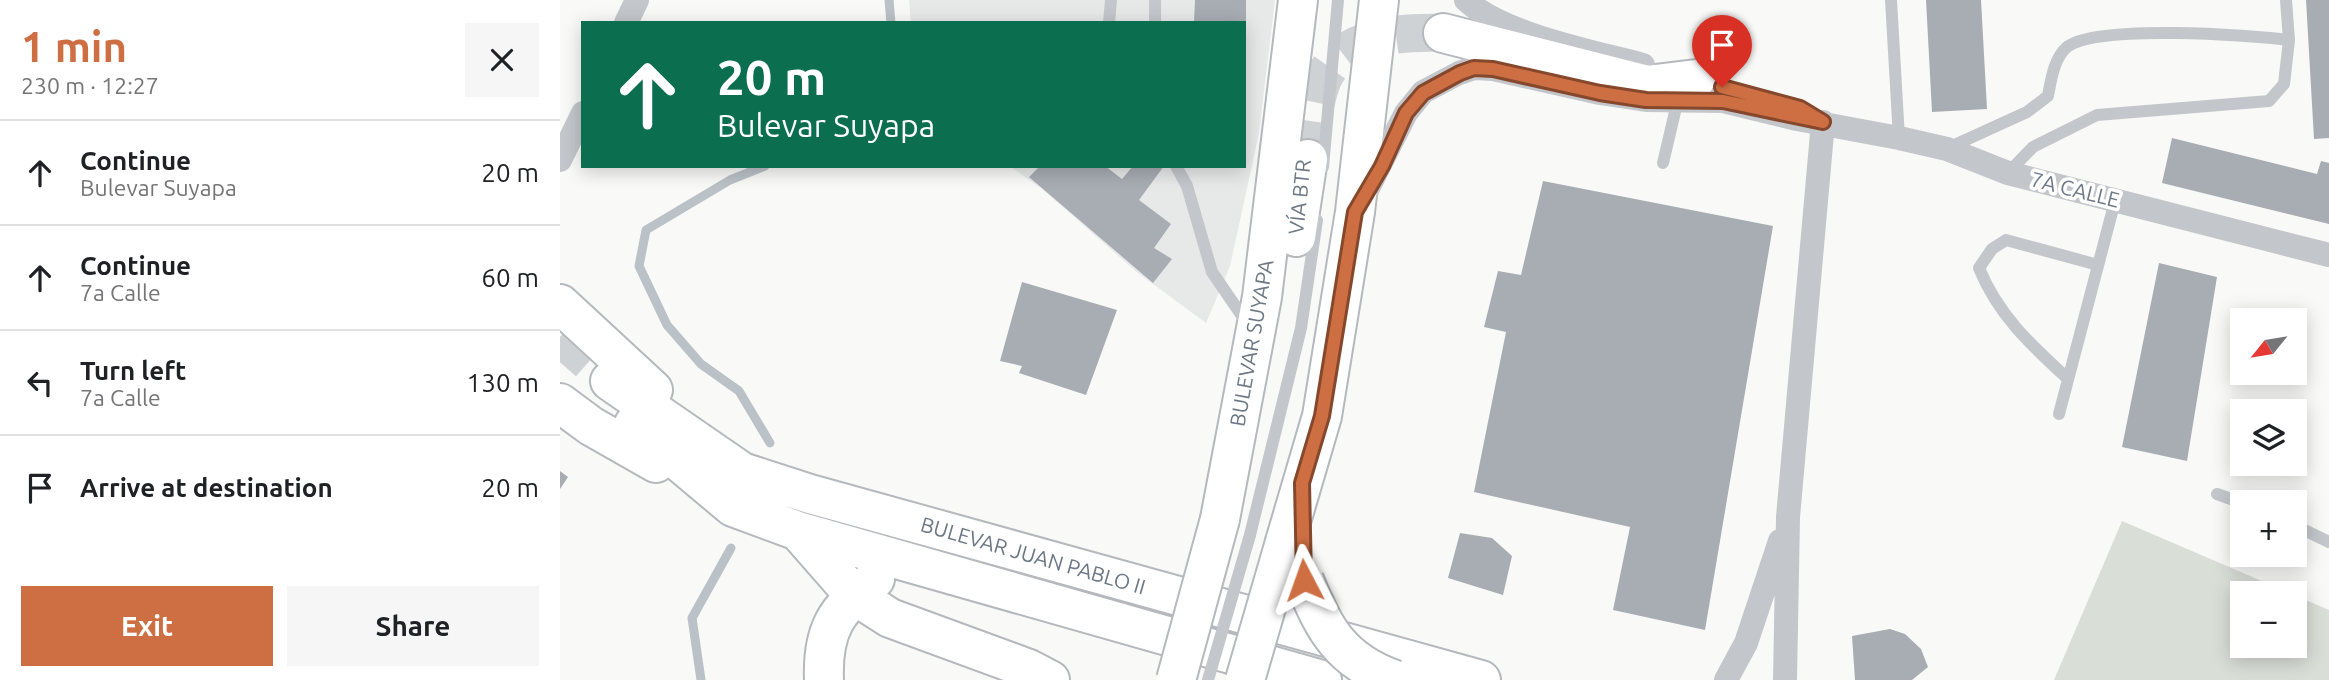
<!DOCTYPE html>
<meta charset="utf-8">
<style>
body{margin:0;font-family:Ubuntu,sans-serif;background:#f6f6f6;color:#202124;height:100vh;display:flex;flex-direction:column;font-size:26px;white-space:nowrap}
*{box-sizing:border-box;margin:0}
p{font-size:23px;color:#757577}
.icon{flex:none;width:38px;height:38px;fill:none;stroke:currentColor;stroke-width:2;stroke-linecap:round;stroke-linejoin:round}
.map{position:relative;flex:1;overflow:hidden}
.drawer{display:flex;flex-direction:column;background:#fff;width:560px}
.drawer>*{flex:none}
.hud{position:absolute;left:21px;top:21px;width:665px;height:147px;border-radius:0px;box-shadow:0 4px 18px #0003;background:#0b6e4f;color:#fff;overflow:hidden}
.needle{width:46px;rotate:240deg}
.buttons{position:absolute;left:1670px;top:308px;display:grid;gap:14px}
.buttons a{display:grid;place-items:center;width:77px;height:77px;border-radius:0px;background:#fff;box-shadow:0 4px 18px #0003;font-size:35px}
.pin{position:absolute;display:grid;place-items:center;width:60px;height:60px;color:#fff;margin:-72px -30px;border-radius:50% 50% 50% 0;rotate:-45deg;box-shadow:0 0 7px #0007}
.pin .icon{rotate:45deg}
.me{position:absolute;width:77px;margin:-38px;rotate:356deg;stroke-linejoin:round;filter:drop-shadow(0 0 5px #0008)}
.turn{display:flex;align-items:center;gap:24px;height:147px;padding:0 21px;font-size:32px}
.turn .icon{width:91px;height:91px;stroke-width:2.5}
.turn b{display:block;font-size:49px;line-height:60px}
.round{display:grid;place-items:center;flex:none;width:74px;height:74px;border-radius:0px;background:#f6f6f6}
.overview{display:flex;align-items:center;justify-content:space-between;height:119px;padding:0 21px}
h1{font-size:42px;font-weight:700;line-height:52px;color:#ce6f43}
.primary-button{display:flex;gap:14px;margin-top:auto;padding:14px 21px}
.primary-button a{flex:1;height:80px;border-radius:0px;background:#ce6f43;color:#fff;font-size:28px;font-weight:700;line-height:80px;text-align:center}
.primary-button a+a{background:#f6f6f6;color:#202124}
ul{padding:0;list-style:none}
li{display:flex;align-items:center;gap:21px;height:105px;padding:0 21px;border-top:2px solid #e0e0e0}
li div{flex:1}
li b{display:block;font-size:26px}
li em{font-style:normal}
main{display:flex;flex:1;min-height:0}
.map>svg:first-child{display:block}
.built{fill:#e7e8e8}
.green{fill:#d9ded7}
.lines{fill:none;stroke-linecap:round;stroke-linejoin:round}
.stream{stroke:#bac2c7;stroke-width:9}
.building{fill:#a7adb3}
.primary-tunnel{stroke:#cfd2d5;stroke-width:38;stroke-dasharray:38 19;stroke-linecap:butt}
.primary-casing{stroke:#b5b8bc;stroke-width:42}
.lane{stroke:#c3c6ca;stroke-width:12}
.street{stroke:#c3c6ca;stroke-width:24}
.primary{stroke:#fff;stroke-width:38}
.primary-bridge-casing{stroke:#b5b8bc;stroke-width:42;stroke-linecap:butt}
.lane-bridge{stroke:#c3c6ca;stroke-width:12}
.primary-bridge{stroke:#fff;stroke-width:38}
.route-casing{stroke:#86482c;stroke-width:18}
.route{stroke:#ce6f43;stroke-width:12}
.labels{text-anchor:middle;stroke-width:7;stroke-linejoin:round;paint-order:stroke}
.street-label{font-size:21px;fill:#6c7884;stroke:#fff}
</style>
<main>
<section class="drawer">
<div class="overview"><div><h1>1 min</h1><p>230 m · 12:27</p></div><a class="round"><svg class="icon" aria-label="close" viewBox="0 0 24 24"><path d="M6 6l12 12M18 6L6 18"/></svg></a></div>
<ul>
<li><svg class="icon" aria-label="ahead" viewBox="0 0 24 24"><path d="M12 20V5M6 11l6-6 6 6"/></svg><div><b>Continue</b><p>Bulevar Suyapa</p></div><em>20 m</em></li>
<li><svg class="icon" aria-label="ahead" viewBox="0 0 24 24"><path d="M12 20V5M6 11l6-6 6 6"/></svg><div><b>Continue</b><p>7a Calle</p></div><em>60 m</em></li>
<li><svg class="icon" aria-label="left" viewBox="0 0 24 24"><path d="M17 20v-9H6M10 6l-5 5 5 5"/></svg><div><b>Turn left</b><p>7a Calle</p></div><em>130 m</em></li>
<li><svg class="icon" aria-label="arrive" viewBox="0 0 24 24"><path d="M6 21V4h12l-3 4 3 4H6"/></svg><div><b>Arrive at destination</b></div><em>20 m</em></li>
</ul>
<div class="primary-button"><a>Exit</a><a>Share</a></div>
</section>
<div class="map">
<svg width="1769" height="680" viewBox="0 0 1769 680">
<rect width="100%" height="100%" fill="#f9f9f8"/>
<path class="built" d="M349 0H715L699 133 670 266 646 323 578 273 481 188 449 166H684V23H351Z"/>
<path class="green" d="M1562 521 1730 593H1682V646H1734V595L1769 610V680H1494Z"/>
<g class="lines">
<path class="stream" d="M329 0 331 23
M205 166 170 180 86 230 79 266 107 325 141 364 179 391 210 443
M141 680 132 618 171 548"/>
</g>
<path class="building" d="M635 0H686V23H634Z
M1366 0H1421L1427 109 1372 112Z
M1746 0H1769V138L1754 139Z
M1612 138 1757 174 1761 161 1769 163V224L1602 183Z
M480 166H545L562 179 573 166H604L579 200 611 224 594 248 612 259 593 283 469 177Z
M983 181 1213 226 1145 630 1053 610 1070 527 914 492 946 332 924 327 938 271 961 275Z
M1599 263 1657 277 1627 461 1562 447Z
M462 282 557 310 526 395 459 373 462 366 440 361Z
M0 471 8 477 0 489Z
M900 533 932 538 952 556 943 595 888 578Z
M1330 629 1345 634 1361 649 1368 667 1352 680H1295L1292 636Z"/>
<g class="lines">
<path class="primary-tunnel" d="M748 159C752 133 753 103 763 79 783 34 842 32 883 33
M0 337 50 381"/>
<g class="primary-casing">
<path id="primary" d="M883 33 1087 85 1136 79
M736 237 748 159
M0 304 93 390
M50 381 182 472 250 494 921 680
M0 403 31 426 96 463
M74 424 173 507 238 531 762 680
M660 519 702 297 738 0
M238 531 294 595 330 618 469 669 490 680
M725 542 762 416 795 212 819 0
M264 680C262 630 276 609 315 579"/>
</g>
<path class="lane" d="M595 0V23
M1331 0 1339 138
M549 23 551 0
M1388 148 1467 112 1488 96C1491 80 1494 58 1507 47 1537 24 1689 35 1729 40
M1103 163 1118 99
M616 166 627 186 652 272 689 326
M763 167 778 0
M1448 173 1473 147 1537 115 1709 101 1724 84 1729 40 1726 0
M1508 379C1471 345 1438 315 1419 268L1432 249 1446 240 1538 265
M1499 414 1555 201
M1657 494 1682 503
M1734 525 1769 542
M690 535 741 328 757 220"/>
<path class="street" d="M906 0C941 34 1035 52 1083 65
M66 23 77 0
M0 160 23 113
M802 200 846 113 863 92 899 73 914 68 933 69 1040 93 1086 100 1163 101 1237 119 1339 138 1387 149 1448 173 1769 255
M1166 680 1186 643 1220 541
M1225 680 1228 517 1263 122"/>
<use href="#primary" class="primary"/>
<g class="primary-bridge-casing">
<path id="primary-bridge" d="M744 580C764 630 781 661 835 680
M616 680 660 519
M685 680 725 542"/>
</g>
<path class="lane-bridge" d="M648 680 690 535"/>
<use href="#primary-bridge" class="primary-bridge"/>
</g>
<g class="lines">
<g class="route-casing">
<path id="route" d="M744 580 742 483 762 416 795 212 822 166 846 113 863 93 900 73 914 68 933 69 1040 93 1086 100 1163 101 1263 122 1240 108 1162 87"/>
</g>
<use href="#route" class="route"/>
</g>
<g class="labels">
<g class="street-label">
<text transform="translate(1515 190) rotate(14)" y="7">7A CALLE</text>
<text transform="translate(740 197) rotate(-84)" y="7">VÍA BTR</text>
<text transform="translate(692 343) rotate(-80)" y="7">BULEVAR SUYAPA</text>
<text transform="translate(473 556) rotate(16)" y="7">BULEVAR JUAN PABLO II</text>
</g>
</g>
</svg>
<div class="buttons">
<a><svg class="needle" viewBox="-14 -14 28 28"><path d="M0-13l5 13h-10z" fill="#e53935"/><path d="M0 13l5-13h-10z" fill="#757577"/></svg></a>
<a><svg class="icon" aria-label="layers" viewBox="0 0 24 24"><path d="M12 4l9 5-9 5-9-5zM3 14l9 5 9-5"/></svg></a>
<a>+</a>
<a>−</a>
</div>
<div class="pin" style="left:1162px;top:87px;background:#d93025"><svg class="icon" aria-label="arrive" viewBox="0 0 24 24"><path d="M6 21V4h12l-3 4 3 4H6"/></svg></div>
<svg class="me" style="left:744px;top:580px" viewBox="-20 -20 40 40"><path d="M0-17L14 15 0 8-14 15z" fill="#ce6f43" stroke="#fff" stroke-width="4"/></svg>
<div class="hud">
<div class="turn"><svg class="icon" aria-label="ahead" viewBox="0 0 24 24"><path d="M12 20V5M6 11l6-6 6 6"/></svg><div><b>20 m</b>Bulevar Suyapa</div></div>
</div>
</div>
</main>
